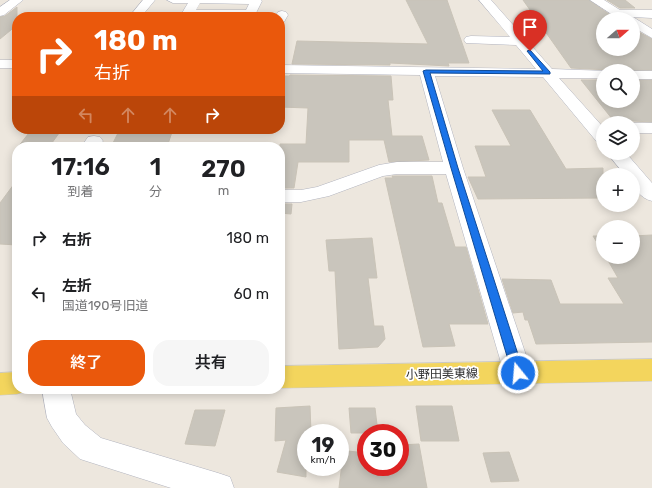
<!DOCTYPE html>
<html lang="ja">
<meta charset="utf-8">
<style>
body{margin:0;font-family:Rubik,"Noto Sans JP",sans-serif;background:#f6f6f6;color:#202124;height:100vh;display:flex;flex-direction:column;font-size:15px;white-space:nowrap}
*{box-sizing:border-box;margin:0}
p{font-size:13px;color:#757577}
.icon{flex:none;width:22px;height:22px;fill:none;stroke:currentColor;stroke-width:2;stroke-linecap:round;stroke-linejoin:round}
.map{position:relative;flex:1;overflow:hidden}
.details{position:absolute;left:12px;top:142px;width:273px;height:252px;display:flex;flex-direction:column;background:#fff;border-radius:16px;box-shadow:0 2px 10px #0003}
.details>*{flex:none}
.guide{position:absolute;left:12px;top:12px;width:273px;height:122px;border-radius:16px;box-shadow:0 2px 10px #0003;background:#ea580c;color:#fff;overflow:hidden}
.needle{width:26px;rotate:70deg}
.controls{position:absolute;left:596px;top:12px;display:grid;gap:8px}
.controls a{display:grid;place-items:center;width:44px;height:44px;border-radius:50%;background:#fff;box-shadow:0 2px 10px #0003;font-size:20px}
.speed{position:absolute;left:297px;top:424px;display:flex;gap:8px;font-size:20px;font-weight:700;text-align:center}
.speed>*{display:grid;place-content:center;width:52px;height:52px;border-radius:50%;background:#fff;box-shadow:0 2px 10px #0003;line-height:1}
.speed small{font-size:10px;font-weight:400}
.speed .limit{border:6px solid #d22;background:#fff;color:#111}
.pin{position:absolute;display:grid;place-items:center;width:34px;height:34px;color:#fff;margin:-41px -17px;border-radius:50% 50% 50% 0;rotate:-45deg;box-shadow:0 0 4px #0007}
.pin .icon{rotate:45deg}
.me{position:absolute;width:44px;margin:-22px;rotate:343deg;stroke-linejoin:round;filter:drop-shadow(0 0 3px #0008)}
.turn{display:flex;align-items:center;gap:14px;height:84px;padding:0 16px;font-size:18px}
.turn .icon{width:52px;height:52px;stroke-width:2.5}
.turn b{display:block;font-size:28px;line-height:34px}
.lanes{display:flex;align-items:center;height:38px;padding:0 16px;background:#0003;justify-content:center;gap:20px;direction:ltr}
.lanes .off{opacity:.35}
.eta{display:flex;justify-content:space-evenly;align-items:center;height:68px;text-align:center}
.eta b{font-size:24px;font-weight:600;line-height:28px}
.action{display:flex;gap:8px;margin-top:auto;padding:8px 16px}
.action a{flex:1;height:46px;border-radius:16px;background:#ea580c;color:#fff;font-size:16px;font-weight:600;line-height:46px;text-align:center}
.action a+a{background:#f6f6f6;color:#202124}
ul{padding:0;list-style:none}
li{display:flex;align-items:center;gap:12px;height:56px;padding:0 16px}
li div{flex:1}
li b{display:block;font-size:15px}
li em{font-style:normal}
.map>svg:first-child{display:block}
.building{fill:#c9c5bc;stroke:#c9c3b7}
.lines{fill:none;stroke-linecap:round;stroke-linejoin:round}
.minor-casing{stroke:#b2b4bf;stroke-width:1}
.major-casing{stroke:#c8c8c8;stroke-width:1}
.minor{fill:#fff;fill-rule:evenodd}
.major{fill:#f3d55d;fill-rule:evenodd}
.route{fill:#1a73e8;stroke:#114b97}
.labels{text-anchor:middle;stroke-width:3.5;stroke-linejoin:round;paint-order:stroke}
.near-street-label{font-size:12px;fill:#2c2c2c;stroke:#fff}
</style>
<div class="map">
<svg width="652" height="488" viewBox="0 0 652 488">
<rect width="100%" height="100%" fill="#ede7de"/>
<path class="building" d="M406 0H447L469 63H448L449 66 390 63V65L292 64 297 41 428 44Z
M523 0H589L616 19H603V49H633V29L652 39V70L609 71 608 70 571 68Z
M607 0H625L635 8H620Z
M17 7V25L0 39V17L5 16Z
M290 75 391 76 393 100H388L392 136H422L429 160 389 162 384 140H349V162H298L294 188H280V144H306L308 108 280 107V76H289Z
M581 80H603V101H633V80H652V122L613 120Z
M492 110H530L566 169 603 168V198L478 199 468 177H486L475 146H511Z
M32 129H62L49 147H18Z
M120 129H173L167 147H111Z
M392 176H432L438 203H442L455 247H466L488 324H449L455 346 423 347 385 178H393Z
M17 180V245L0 244V203Z
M280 204H292L291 214 280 213Z
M652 235V342L536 344 528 320H525L523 312 513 313 502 279 551 280 560 304H624L608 278H618L606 257H633V236Z
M593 236H603V252Z
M372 238 377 278H368L374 326H383L385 339 378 347 339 349 335 271H329L326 240Z
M310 406 311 433H306V477L277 472 286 440 275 441 276 408Z
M416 406H452L459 441H421Z
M349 408H375L378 433H351Z
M195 410H225L215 446 185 444Z
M419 444 427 488H339L343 455 347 456 348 451 366 453V467H400V445Z
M509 452 519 481 491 482 483 453Z"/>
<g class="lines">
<g class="minor-casing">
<path id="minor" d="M10 0H23L4 15 0 16V7Z
M143 0H155L141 17H129Z
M167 0H261L262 1 254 17 184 16 182 13 188 3H173ZM200 3 249 4 246 10H196Z
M479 0H491L552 69 608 71H603V78H559L603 127V143L597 142 543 77 435 76 463 168 532 373 528 381 518 384 508 381 504 373 446 174H397L383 176 329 196 301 202H280V190H301L317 187 379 165 397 162H443L420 75 280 73V65L536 69 516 45 466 43 464 40 466 37 471 36 510 37Z
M590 0H604L620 10H652V18L633 17 652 29V38L633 27V19H619Z
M282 11 286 12 288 15 284 22 280 23V17H275L278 12Z
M0 60H17V68H0Z
M632 71H652V79H633V71Z
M633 123H652V133H633Z
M94 136 100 137 103 141 99 147H81L88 137Z
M607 153H626L652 183V201C639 198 633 187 633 175H625Z
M42 389H70L76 414 85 425 101 438 218 473 230 477 234 488H171L80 459 63 443 52 427 47 418Z"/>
</g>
<g class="major-casing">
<path id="major" d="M652 359V381L280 388V366Z
M17 372V389H28L27 391 17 394 0 395V373Z"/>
</g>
<use href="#minor" class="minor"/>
<use href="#major" class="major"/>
</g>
<path class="route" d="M530 50 550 72V74L430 73 458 168 524 373 522 376 518 377 514 376 512 373 451 168 423 71 426 70 543 71 527 51Z"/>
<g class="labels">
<g class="near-street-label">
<text transform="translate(442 374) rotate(-1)" y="4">小野田美東線</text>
</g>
</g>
</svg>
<div class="controls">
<a><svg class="needle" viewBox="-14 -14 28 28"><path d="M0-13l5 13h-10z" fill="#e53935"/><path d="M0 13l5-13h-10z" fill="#757577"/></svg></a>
<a><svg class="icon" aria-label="search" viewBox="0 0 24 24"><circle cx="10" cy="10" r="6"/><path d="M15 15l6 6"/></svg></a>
<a><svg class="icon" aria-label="layers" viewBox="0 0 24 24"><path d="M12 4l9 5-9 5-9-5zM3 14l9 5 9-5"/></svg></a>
<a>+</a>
<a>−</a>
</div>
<div class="speed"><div>19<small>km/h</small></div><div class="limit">30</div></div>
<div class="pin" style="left:530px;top:51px;background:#d93025"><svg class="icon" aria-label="arrive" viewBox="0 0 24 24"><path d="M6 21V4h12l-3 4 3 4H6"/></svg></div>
<svg class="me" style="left:518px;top:373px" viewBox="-20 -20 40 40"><circle r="17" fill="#1a73e8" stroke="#fff" stroke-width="3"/><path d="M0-11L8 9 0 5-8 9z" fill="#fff"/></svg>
<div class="guide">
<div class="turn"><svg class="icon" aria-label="right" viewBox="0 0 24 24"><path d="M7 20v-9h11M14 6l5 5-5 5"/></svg><div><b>180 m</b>右折</div></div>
<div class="lanes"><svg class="icon off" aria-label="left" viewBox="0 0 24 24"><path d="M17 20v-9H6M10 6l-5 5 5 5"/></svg><svg class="icon off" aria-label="ahead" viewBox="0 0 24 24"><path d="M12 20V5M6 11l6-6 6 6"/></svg><svg class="icon off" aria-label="ahead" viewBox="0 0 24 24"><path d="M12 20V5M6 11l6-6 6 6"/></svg><svg class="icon" aria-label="right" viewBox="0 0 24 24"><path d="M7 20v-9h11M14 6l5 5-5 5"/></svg></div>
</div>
<section class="details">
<div class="eta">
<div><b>17:16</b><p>到着</p></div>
<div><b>1</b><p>分</p></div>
<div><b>270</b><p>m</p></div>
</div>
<ul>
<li><svg class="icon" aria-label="right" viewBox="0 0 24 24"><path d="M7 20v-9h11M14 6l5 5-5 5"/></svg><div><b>右折</b></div><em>180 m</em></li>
<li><svg class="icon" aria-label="left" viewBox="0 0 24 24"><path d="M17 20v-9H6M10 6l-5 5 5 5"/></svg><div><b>左折</b><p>国道190号旧道</p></div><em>60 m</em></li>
</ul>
<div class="action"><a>終了</a><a>共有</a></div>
</section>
</div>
